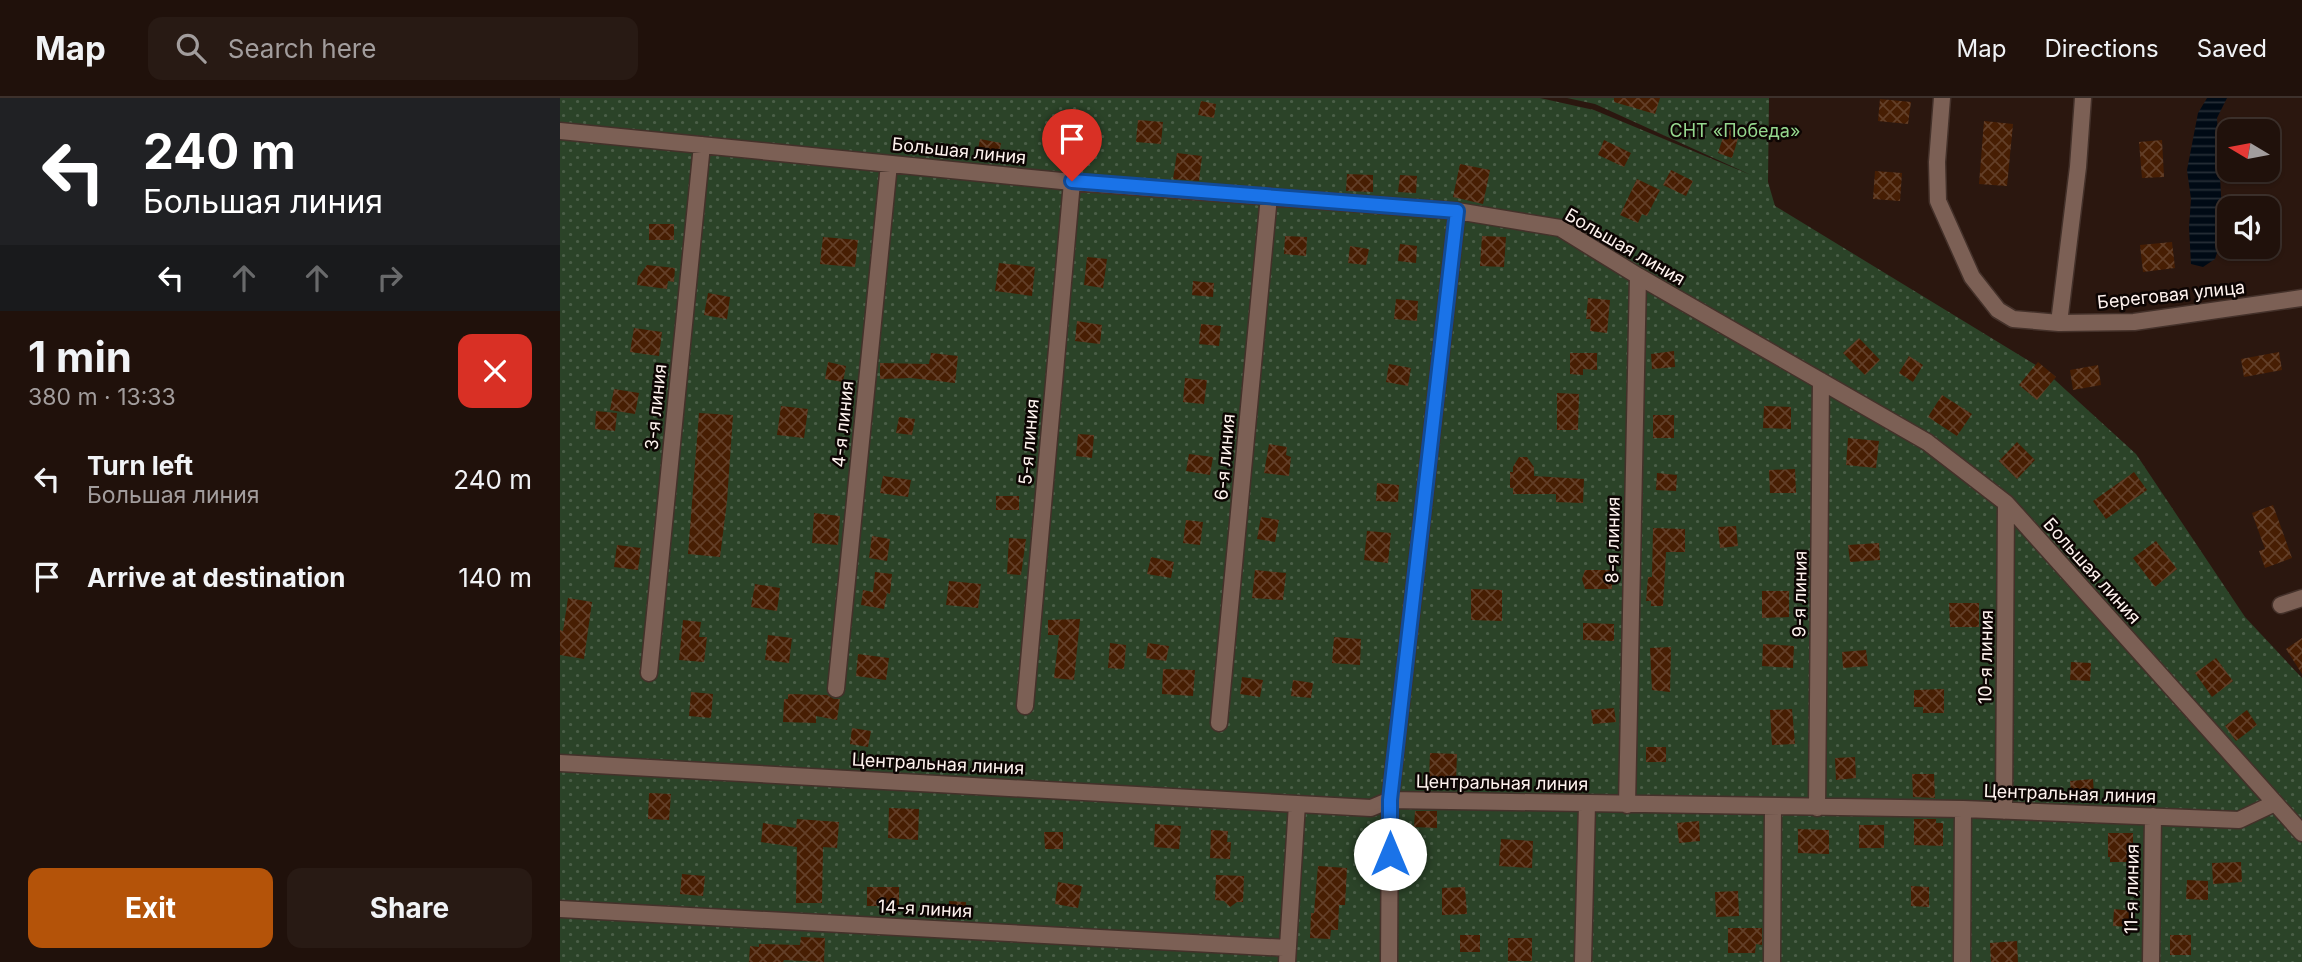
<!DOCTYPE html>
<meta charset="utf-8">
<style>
body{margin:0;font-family:Inter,sans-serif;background:#281a14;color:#f1f3f6;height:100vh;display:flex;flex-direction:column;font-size:26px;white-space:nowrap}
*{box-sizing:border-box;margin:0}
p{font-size:23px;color:#a29d9d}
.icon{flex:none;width:38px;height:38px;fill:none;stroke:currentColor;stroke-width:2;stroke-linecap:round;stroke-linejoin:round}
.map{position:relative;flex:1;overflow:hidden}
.details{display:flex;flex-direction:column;background:#20110b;width:560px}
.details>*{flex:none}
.banner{background:#202124;color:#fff;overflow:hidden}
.needle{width:46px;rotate:280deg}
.controls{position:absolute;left:1657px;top:21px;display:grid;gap:14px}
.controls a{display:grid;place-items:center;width:63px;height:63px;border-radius:14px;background:#20110b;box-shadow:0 2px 5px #0004,0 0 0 2px #3d312c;font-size:35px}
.pin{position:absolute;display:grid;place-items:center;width:60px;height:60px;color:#fff;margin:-72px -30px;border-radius:50% 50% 50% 0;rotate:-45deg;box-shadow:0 0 7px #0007}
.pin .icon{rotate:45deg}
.me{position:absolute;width:77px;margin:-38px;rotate:0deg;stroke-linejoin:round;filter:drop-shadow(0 0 5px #0008)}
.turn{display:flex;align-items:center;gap:24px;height:147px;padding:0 28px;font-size:32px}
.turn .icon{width:91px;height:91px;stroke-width:2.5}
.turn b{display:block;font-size:49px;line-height:60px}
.lanes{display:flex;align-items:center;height:66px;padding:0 28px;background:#0003;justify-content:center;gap:35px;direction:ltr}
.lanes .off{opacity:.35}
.round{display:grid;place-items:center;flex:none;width:74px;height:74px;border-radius:14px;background:#281a14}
.headline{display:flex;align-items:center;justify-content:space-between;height:119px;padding:0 28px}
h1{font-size:42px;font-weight:700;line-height:52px}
.button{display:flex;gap:14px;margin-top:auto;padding:14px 28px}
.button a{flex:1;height:80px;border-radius:14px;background:#b45309;color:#fff;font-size:28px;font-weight:700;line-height:80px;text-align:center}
.button a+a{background:#281a14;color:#f1f3f6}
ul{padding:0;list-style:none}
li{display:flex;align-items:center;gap:21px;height:98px;padding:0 28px}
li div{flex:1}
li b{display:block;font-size:26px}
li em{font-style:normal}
header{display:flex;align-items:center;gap:42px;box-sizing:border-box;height:98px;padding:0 35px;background:#20110b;border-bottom:2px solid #3d312c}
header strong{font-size:33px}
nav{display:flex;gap:38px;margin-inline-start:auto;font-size:24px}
.search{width:490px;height:63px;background:#281a14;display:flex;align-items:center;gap:18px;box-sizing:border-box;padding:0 24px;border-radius:14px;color:#a29d9d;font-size:26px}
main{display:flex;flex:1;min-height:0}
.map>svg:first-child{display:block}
.garden{fill:url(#garden-dots)}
.water{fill:url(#water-rules)}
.building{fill:url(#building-cross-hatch)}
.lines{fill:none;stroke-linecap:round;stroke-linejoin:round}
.minor-casing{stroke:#44312a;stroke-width:19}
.minor{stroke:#7c6055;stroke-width:16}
.route-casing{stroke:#114b97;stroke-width:18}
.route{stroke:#1a73e8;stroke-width:12}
.labels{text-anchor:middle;stroke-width:5;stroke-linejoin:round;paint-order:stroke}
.park-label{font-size:18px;fill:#95d78e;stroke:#0d0503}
.street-label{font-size:18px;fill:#fef2ee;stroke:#0d0503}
</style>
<header>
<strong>Map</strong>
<div class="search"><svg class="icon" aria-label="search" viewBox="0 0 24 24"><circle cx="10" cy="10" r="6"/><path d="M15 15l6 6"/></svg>Search here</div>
<nav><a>Map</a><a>Directions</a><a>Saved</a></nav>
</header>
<main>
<section class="details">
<div class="banner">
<div class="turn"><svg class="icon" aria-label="left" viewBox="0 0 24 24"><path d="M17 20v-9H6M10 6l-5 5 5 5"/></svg><div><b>240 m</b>Большая линия</div></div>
<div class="lanes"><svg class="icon" aria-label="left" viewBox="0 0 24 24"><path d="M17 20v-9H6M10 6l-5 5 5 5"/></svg><svg class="icon off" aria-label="ahead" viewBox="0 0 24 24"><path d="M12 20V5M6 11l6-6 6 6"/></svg><svg class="icon off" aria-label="ahead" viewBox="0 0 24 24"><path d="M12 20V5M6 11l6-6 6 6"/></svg><svg class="icon off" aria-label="right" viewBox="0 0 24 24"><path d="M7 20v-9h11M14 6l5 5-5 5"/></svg></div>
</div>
<div class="headline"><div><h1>1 min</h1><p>380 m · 13:33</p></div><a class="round" style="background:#d93025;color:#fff"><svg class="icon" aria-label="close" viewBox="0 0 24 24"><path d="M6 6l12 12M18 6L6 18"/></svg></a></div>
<ul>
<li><svg class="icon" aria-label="left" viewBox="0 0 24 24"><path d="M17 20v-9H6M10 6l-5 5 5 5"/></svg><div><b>Turn left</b><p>Большая линия</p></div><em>240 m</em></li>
<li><svg class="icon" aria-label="arrive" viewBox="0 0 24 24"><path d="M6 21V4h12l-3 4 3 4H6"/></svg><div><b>Arrive at destination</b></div><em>140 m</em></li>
</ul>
<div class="button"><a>Exit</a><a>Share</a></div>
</section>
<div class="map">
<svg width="1742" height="864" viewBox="0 0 1742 864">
<defs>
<pattern id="garden-dots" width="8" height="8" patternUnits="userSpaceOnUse" patternTransform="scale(1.75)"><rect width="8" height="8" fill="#2b4328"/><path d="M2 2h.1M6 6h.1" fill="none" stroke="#4b5f48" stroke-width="1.8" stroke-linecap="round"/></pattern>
<pattern id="water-rules" width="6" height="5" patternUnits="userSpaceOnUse" patternTransform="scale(1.75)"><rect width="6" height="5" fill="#000a15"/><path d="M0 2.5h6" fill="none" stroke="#262e37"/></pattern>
<pattern id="building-cross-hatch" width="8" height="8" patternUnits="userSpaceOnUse" patternTransform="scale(1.75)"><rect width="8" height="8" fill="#471e03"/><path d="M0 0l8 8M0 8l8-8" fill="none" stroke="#633f28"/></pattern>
</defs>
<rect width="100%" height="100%" fill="#2b170f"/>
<path class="garden" d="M0 0H980L1034 12 1191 77 1035 6 1007 0H1209L1208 84 1215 108 1484 272 1576 356 1685 519 1742 580V864H0Z"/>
<path class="water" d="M1647 0H1667L1657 20 1663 136 1655 161 1643 169 1631 166 1629 129 1631 101 1627 72 1638 15Z"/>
<path class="building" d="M1054 0H1100L1095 16 1054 4Z
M1320 1 1351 4 1348 26 1318 23Z
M641 3 656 6 654 20 638 17Z
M578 22 603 24 601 46 576 44Z
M1424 23 1453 26 1447 88 1419 86Z
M1166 30 1180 34 1172 60 1158 55Z
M511 36 534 40 531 59 508 56Z
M420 41 441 45 438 65 416 62Z
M1044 42 1071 55 1064 69 1038 57Z
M1602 42 1604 79 1582 80 1579 44Z
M617 55 642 58 639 83 613 81Z
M900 66 930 72 923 106 893 99Z
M1111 72 1133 83 1126 98 1103 87Z
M1315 73 1342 75 1340 103 1313 101Z
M787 76 813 77V94L786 93Z
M840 77 857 78 856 95 838 94Z
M1077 81 1100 92 1087 118 1082 116 1078 125 1060 117Z
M89 126H114V142H89Z
M725 138 747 139 746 158 724 156Z
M922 138 946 139 944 169 920 168Z
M263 139 298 142 295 169 260 166Z
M1612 144 1615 170 1583 174 1580 147Z
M840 146 857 148 856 165 838 163Z
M790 148 809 151 806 167 788 165Z
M527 159 547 161 543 190 524 187Z
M439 165 475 169 472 198 435 193Z
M87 167 115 170 114 184 108 183 107 191 77 187 78 179Z
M633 183 654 185 653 199 632 197Z
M148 195 170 199 167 221 144 217Z
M1028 200 1050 202 1047 235 1030 233 1031 221H1026Z
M836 201 858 203 857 223 834 221Z
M517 223 542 227 540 246 515 243Z
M641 226 661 228 659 248 639 246Z
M74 230 102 234 99 258 70 254Z
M1299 240 1320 262 1305 277 1283 255Z
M1114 253 1115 269 1092 271 1091 256Z
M1719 254 1722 272 1684 279 1681 261Z
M371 255 398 258 395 285 351 280 320 281V265L369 266Z
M1010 255H1037V272L1023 271V277L1010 276Z
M1349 258 1363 267 1353 284 1339 275Z
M268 264 286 268 283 284 265 281Z
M1478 264 1496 279 1477 302 1459 287Z
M829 266 851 270 848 288 826 284Z
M1538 267 1541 287 1513 292 1510 272Z
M625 280 647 282 644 306 623 304Z
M54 291 79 295 75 316 50 312Z
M997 295 1019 296 1018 332H997Z
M1382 297 1412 316 1397 338 1368 319Z
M221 308 248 311 244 340 217 337Z
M1204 308 1231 309V331L1203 330Z
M36 313 57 315 55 333 35 331Z
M139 315 173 317 167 403 160 459 128 456Z
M1093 317H1114V340H1093Z
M339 319 355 321 352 337 336 335Z
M518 336 534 337 532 360 516 358Z
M1288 340 1319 343 1316 370 1286 367Z
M1457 344 1475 362 1457 381 1439 363Z
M709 346 727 349 726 357 731 359 729 378 704 375Z
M629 356 653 359 650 377 626 373Z
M959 359H967L974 369V378L1024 381 1023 405 996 404V396H953V390H950V374H953V369Z
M1235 371 1236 395H1210L1209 372Z
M1574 374 1587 392 1546 421 1533 403Z
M1097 375 1117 377 1116 393 1096 392Z
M323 378 351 382 348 399 320 395Z
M817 385 839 387 838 404 816 403Z
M436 398H459V412H436Z
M1713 407 1732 460 1705 470 1699 453 1705 451 1692 415Z
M254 415 280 418 278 447 252 445Z
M701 419 719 422 715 444 697 441Z
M626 422 643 424 640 447 623 445Z
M1176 428 1178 448 1160 450 1158 429Z
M1093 430 1125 431V454H1106L1103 508H1091V503H1086L1088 479H1092Z
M807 433 831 435 828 465 804 462Z
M312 438 330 441 327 463 309 460Z
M449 440 466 441 461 477 447 476Z
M1596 443 1617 471 1595 489 1573 460Z
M1319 445 1320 462 1290 464 1288 447Z
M57 447 81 450 78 472 54 469Z
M591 459 614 464 611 480 587 476Z
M695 472 726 475 723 502 692 500Z
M1025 472H1052V478L1056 481 1052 485V491H1025L1022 481Z
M315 474 332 476 330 496 327 495 324 511 301 507 303 492 313 494Z
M389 483 421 486 418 510 386 507Z
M195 486 220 490 217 513 191 509Z
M911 491 942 492V523L911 522Z
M1202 493H1229V519L1202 520Z
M8 500 32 504 24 561 0 557V532L3 533Z
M1389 505H1419V529H1390Z
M520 521 514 582 494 580 499 537H488V522Z
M123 522 141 524 139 539H147L144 564 119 562Z
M1023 525 1054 526V543L1023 542Z
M208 537 232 540 229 565 205 562Z
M774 539 801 541 800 567 772 565Z
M1742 540V576L1726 551Z
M550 545 566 547 564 571 548 570Z
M588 545 609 548 606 563 586 560Z
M1203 546 1234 548 1233 570 1202 568Z
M1111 549 1110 594 1092 592 1090 550Z
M1306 552 1308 568 1283 570 1282 554Z
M298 556 329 560 326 582 296 578Z
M1656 560 1673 583 1652 599 1635 575Z
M1511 564 1531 565 1530 583 1510 582Z
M603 571 635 572 633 598 602 596Z
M682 579 703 582 700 599 680 596Z
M733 582 753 585 751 600 731 598Z
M1384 591V615H1363V609H1354V592Z
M131 594 153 596 151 620 129 618Z
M228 596 267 597 274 601H280L277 622 256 618V625L223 624 224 601H228Z
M1054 610 1056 624 1033 626 1031 612Z
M1232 611 1235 646 1212 647 1210 612Z
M1687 612 1697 627 1676 643 1665 628Z
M292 630 311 633 308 649 290 646Z
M1086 649H1106V664H1086Z
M870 655 897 656 896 683 869 682Z
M1295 659 1296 680 1276 682 1275 660Z
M1352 676H1374L1375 700 1353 699Z
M1533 681 1534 696 1511 698 1510 683Z
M89 695 111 696 109 722 88 721Z
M329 710 359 711 358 742 328 740Z
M855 713H877V730L854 729Z
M237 721 279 724 277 750 263 749 262 805H236L237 749 201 744 203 725 236 730Z
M1354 721H1376V725H1383V748L1354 747Z
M1139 723 1140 743 1119 745 1117 725Z
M595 726 621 728 619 751 594 749Z
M1299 727H1324V750H1299Z
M1238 731 1269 732V756L1238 755Z
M651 732 668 733 667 744H671L670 761 650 760Z
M484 734H503V751H485Z
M1548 735H1573V764H1550V759H1548Z
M941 741 973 743 972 770 939 768Z
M1681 764 1682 784 1653 786 1652 765Z
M758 768 787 770 785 807H779L778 832H771L770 841 750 840 751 815H754Z
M122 776 145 778 143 798 120 796Z
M656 777 684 778 683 804H677L670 809 664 803 655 802Z
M1627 782 1648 783V802L1626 801Z
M498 784 522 788 518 810 495 806Z
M1351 788 1369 789V809L1351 808Z
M307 789H339V808H307Z
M905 789 907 816 882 817V790Z
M1178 793 1179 818 1156 819 1155 794Z
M389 803 406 804 405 821 388 820Z
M1554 811 1573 813 1571 829 1553 828Z
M1168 830H1202V847L1196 846 1195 855H1168Z
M900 837H920V854H900Z
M1610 837H1631V857H1610Z
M241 839 265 840 264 864 224 862 223 864H189L190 848 199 849V846L240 847Z
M948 840H972V863H948Z
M1457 843 1458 864H1431L1430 845Z"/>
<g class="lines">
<g class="minor-casing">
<path id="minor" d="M1382 0 1377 64 1378 103 1412 179 1438 212 1453 221 1499 225 1574 224 1742 200
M0 33 512 84 897 113 1000 130 1078 178 1367 344 1446 405 1742 735
M1499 225 1518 69 1523 0
M1721 507 1742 500
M89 575 142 47
M276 591 329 66
M465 608 512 84
M659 625 709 98
M0 665 811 710 830 702 1403 711 1679 722 1715 705
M1067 707 1078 178
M1257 710 1261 283
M1444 713 1446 405
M0 811 728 850
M727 864 737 706
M829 864 830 702 897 113
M1023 864 1027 706
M1212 864 1213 710
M1402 864 1403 711
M1591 864 1593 718"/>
</g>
<use href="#minor" class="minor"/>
</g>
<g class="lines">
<g class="route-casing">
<path id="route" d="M512 83 897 113 830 702V756"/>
</g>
<use href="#route" class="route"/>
</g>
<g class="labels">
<g class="park-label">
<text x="1175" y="39">СНТ «Победа»</text>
</g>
<g class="street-label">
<text transform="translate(399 53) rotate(6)" y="6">Большая линия</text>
<text transform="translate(1065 149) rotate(30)" y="6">Большая линия</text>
<text transform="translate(1611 197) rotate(-6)" y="6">Береговая улица</text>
<text transform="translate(96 309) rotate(-84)" y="6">3-я линия</text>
<text transform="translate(283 326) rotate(-84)" y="6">4-я линия</text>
<text transform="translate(469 344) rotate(-85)" y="6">5-я линия</text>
<text transform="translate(665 359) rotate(-85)" y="6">6-я линия</text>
<text transform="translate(1053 442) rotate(-89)" y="6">8-я линия</text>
<text transform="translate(1532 473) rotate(48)" y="6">Большая линия</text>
<text transform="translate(1240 496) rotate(-89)" y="6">9-я линия</text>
<text transform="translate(1426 559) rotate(-89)" y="6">10-я линия</text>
<text transform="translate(378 666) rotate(3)" y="6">Центральная линия</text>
<text transform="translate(942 685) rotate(1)" y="6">Центральная линия</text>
<text transform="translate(1510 696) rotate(2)" y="6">Центральная линия</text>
<text transform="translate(1572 791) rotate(-89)" y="6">11-я линия</text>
<text transform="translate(365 811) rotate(3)" y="6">14-я линия</text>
</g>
</g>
</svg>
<div class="controls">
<a><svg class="needle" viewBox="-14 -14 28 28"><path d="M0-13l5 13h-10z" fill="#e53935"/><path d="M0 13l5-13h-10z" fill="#a29d9d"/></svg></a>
<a><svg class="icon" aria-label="sound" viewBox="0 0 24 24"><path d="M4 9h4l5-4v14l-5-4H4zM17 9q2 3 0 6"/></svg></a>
</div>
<div class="pin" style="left:512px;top:83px;background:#d93025"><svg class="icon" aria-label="arrive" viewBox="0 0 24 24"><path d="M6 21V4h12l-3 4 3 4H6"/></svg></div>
<svg class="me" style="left:830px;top:756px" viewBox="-20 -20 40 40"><circle r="19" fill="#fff"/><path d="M0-13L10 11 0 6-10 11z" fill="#1a73e8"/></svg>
</div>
</main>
